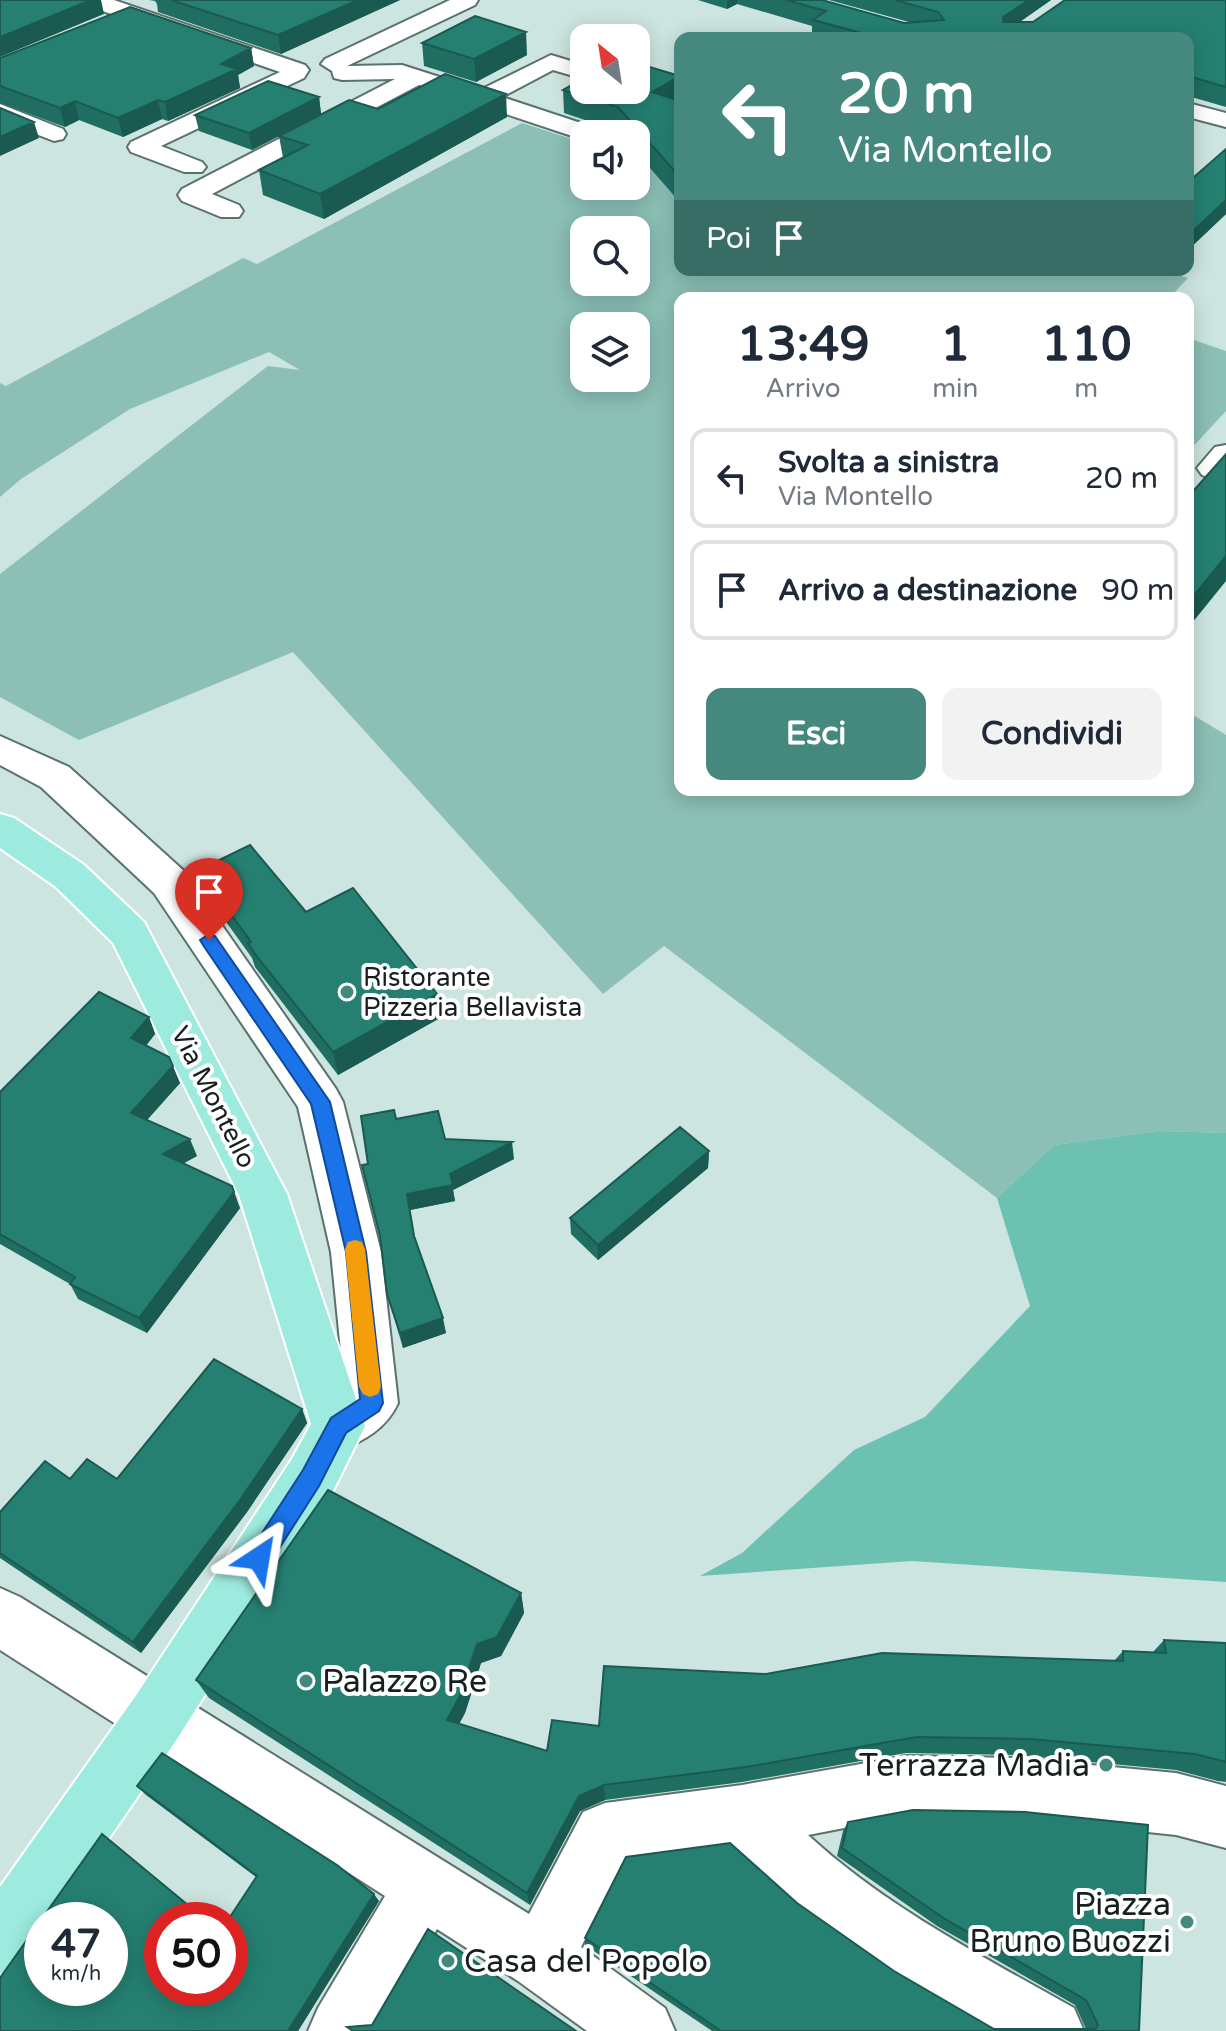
<!DOCTYPE html>
<html lang="it">
<style>
body{margin:0;font-family:"Varela Round",sans-serif;background:#f2f2f3;color:#1f2937;height:100vh;display:flex;flex-direction:column;font-size:30px;white-space:nowrap}
*{box-sizing:border-box;margin:0}
p{font-size:26px;color:#747a83}
.icon{flex:none;width:44px;height:44px;fill:none;stroke:currentColor;stroke-width:2;stroke-linecap:round;stroke-linejoin:round}
.map{position:relative;flex:1;overflow:hidden}
.drawer{position:absolute;left:674px;top:292px;width:520px;height:504px;display:flex;flex-direction:column;background:#fff;border-radius:16px;box-shadow:0 4px 20px #0003}
.drawer>*{flex:none}
.hud{position:absolute;left:674px;top:32px;width:520px;height:244px;border-radius:16px;box-shadow:0 4px 20px #0003;background:#45897e;color:#fff;overflow:hidden}
.needle{width:52px;rotate:330deg}
.fabs{position:absolute;left:570px;top:24px;display:grid;gap:16px}
.fabs a{display:grid;place-items:center;width:80px;height:80px;border-radius:16px;background:#fff;box-shadow:0 4px 20px #0003;font-size:40px}
.speed{position:absolute;left:24px;top:1902px;display:flex;gap:16px;font-size:40px;font-weight:700;text-align:center}
.speed>*{display:grid;place-content:center;width:104px;height:104px;border-radius:50%;background:#fff;box-shadow:0 4px 20px #0003;line-height:1}
.speed small{font-size:20px;font-weight:400}
.speed .limit{border:12px solid #d22;background:#fff;color:#111}
.pin{position:absolute;display:grid;place-items:center;width:68px;height:68px;color:#fff;margin:-82px -34px;border-radius:50% 50% 50% 0;rotate:-45deg;box-shadow:0 0 8px #0007}
.pin .icon{rotate:45deg}
.me{position:absolute;width:88px;margin:-44px;rotate:33deg;stroke-linejoin:round;filter:drop-shadow(0 0 6px #0008)}
.turn{display:flex;align-items:center;gap:28px;height:168px;padding:0 32px;font-size:36px}
.turn .icon{width:104px;height:104px;stroke-width:2.5}
.turn b{display:block;font-size:56px;line-height:68px}
.then{display:flex;align-items:center;height:76px;padding:0 32px;background:#0003;gap:16px;font-size:30px}
.eta{display:flex;justify-content:space-evenly;align-items:center;height:136px;text-align:center}
.eta b{font-size:48px;font-weight:700;line-height:56px}
.button{display:flex;gap:16px;margin-top:auto;padding:16px 32px}
.button a{flex:1;height:92px;border-radius:16px;background:#45897e;color:#fff;font-size:32px;font-weight:700;line-height:92px;text-align:center}
.button a+a{background:#f2f2f3;color:#1f2937}
ul{padding:0;list-style:none}
li{display:flex;align-items:center;gap:24px;height:100px;margin:0 16px 12px;padding:0 16px;border:4px solid #e0e1e3;border-radius:16px}
li div{flex:1}
li b{display:block;font-size:30px}
li em{font-style:normal}
.map>svg:first-child{display:block}
.green{fill:#8cbfb5;fill-rule:evenodd}
.forest{fill:#6cc1b1}
.lines{fill:none;stroke-linecap:round;stroke-linejoin:round}
.minor-casing{stroke:#5b716d;stroke-width:4}
.major-casing{stroke:#fff;stroke-width:4}
.minor{fill:#fff;fill-rule:evenodd}
.major{fill:#9debdf;fill-rule:evenodd}
.wall{fill:#206e62}
.shaded-wall{fill:#1a5a50}
.building{fill:#258072;stroke:#1a5a50;stroke-width:2;fill-rule:evenodd}
.route{fill:#1a73e8;stroke:#114b97;stroke-width:2}
.slow{fill:#f59e0b}
.poi-dot{fill:#45897e;stroke:#fff;stroke-width:3}
.labels{text-anchor:middle;stroke-width:8;stroke-linejoin:round;paint-order:stroke}
.poi-label{font-size:26px;fill:#17201e;stroke:#fff;text-anchor:start}
.street-label{font-size:26px;fill:#17201e;stroke:#fff}
.near-poi-label{font-size:32px;fill:#17201e;stroke:#fff;text-anchor:start}
</style>
<div class="map">
<svg width="1226" height="2031" viewBox="0 0 1226 2031">
<rect width="100%" height="100%" fill="#cde5e0"/>
<path class="green" d="M680 105V270H1162L1188 278 1169 298H680V790H1188V712L1226 735V1133L1159 1131 1054 1145 997 1198 664 946 603 994 293 652 79 740 0 697V574L268 366 300 370 269 352 130 409 21 479 0 497V383L6 386 243 258 257 264 522 123 584 143V186H636V134ZM584 230H636V282H584ZM584 326H636V378H584Z
M1188 338 1226 351V411L1188 452Z"/>
<path class="forest" d="M1159 1131 1226 1133V1582L912 1561 700 1576 742 1553 854 1450 925 1417 1030 1306 997 1198 1054 1145Z"/>
<g class="lines">
<g class="minor-casing">
<path id="minor" d="M82 0H114L305 65 309 70 304 78 161 146 202 162 206 167 202 172H184L131 152 128 147 131 142 280 72 85 5Z
M450 0H478L475 5 347 66 402 65 480 90 551 55 584 65V79L553 70 502 97 599 129 602 134H584V140L419 85 212 194 239 205 243 211 239 217H221L182 201 178 195 182 189 395 79 342 80 334 78 332 71 321 64 325 59Z
M1188 103 1226 113V127L1188 117Z
M0 104 63 129 66 134 63 139 54 141 0 120Z
M1226 445V484L1202 475 1197 468 1215 447Z
M0 736 69 767 184 871 336 1089 343 1102 381 1252 398 1403C387 1428 364 1441 338 1451L319 1444 311 1426 319 1408 345 1391 331 1252 298 1107 154 893 41 787 0 765Z
M0 1588 20 1597 529 1914 583 1812 605 1803 742 1785 906 1756 1016 1758 1176 1773 1226 1786V1848L1176 1835 1016 1818 906 1816 808 1835C886 1907 982 1956 1074 2008L1084 2031H987L889 1975 795 1908 731 1848 624 1863 581 1947 665 2008 675 2031H587L518 1981 437 1929 378 2031H308L318 2008 385 1896 0 1650Z"/>
</g>
<g class="major-casing">
<path id="major" d="M0 814 14 818 84 865 144 922 287 1194 365 1426 330 1497 177 1739 53 1920H42C42 1948 25 1964 0 1974V1887L135 1697 292 1459 311 1424 239 1195 113 943 56 887 0 848Z"/>
</g>
<use href="#minor" class="minor"/>
<use href="#major" class="major"/>
</g>
<path class="wall" d="M149 0H400L281 54 158 12 157 4 155 1Z
M698 0H822L904 23 909 22 829 0H1051L1019 22H1033L1226 0V107L1188 96V38H812V26L737 4 727 9Z
M422 43 527 55 476 82 424 66Z
M251 48 254 66 238 75 240 88 168 121 162 119 123 137 79 120 65 127 0 103V58Z
M563 90 679 99 678 100 680 101V199H677L636 152V134H621L618 131 564 113Z
M319 97 321 114 252 150 199 131 195 115Z
M378 109 507 117 324 219 263 195 259 170 283 158 279 136Z
M1188 177H1194L1226 214 1188 250Z
M199 870 306 912 440 1018 338 1075 255 967 252 958 206 894Z
M149 1017 155 1034 146 1046 180 1083 147 1120 197 1156 183 1163 240 1208 147 1333 78 1299 70 1284 0 1244V1092Z
M396 1119 445 1139 514 1159 453 1190 455 1201 410 1210 415 1238 446 1333 403 1348 387 1294 381 1238 368 1164Z
M709 1151 708 1168 598 1260 571 1234 570 1218Z
M302 1409 307 1423 247 1512 141 1653 0 1558V1512L70 1479H117Z
M521 1593 524 1613 501 1656 481 1663 465 1713 459 1724 547 1751 599 1726 766 1674 1114 1661 1123 1651 1153 1652 1164 1640 1226 1643V1782L1218 1781 1176 1770 1016 1755 906 1753 742 1782 605 1800 580 1811 530 1905 209 1698 196 1680Z
M137 1786 379 1901 298 2031H0L230 1988 256 1877 146 1795Z
M848 1822 1139 2031H712L585 1945V1938L797 1903 894 1971 994 2029H1086L1075 2005 937 1926 837 1856 843 1831Z"/>
<path class="shaded-wall" d="M91 0H101L104 14 0 57V37Z
M358 0H400L281 54 278 35Z
M727 0H737V4L727 9Z
M1029 0H1051L1000 36 1003 17Z
M526 32 527 55 476 82 474 59Z
M251 48 254 66 238 75 240 88 168 121 165 102 221 64Z
M680 76 679 99 652 116V92Z
M506 94 507 117 324 219 320 194Z
M319 97 321 114 252 150 249 133Z
M158 100 162 119 123 137 118 118Z
M75 101 79 120 65 127 60 108Z
M34 122 39 138 0 156V137Z
M1226 200V214L1188 250 1193 231Z
M1226 556V581L1188 628V603Z
M437 994 440 1018 338 1075 333 1052Z
M149 1017 155 1034 138 1055 131 1038Z
M173 1066 180 1083 138 1130 131 1113Z
M190 1139 197 1156 170 1171 163 1154Z
M512 1142 514 1159 453 1190 455 1201 410 1210 407 1194 450 1174Z
M709 1151 708 1168 598 1260V1245Z
M232 1186 240 1208 147 1333 139 1318Z
M443 1318 446 1333 403 1348 400 1333Z
M302 1409 307 1423 247 1512 141 1653 133 1642Z
M521 1593 524 1613 501 1656 481 1663 465 1713 452 1737 447 1720 477 1644Z
M604 1785 605 1800 580 1811 530 1905 527 1893 579 1796Z
M374 1894 379 1901 298 2031H288Z"/>
<path class="building" d="M0 0H91L0 37Z
M171 0H358L278 35Z
M786 0H822L904 23 944 20 938 12 895 0H1029L1003 17V22H1033L1065 0H1226V87L1188 76V38H880L813 20 826 11Z
M130 7 251 48 221 64 237 69 165 102 158 100 118 118 75 101 60 108 0 86V58Z
M475 16 526 32 474 59 422 43Z
M636 63 680 76 652 92 680 101V175H678L618 107 563 90 584 78V90H636Z
M445 74 506 94 320 194 259 170 308 145 279 136 349 100 378 109Z
M268 81 319 97 249 133 195 115Z
M0 108 34 122 0 137Z
M1226 149V200L1193 231 1188 230V177L1189 176 1194 177Z
M1226 454V556L1188 603V497Z
M250 845 306 912 353 888 437 994 333 1052 255 954 248 943 251 942 199 870Z
M99 992 149 1017 131 1038 169 1057 173 1066 131 1113 190 1139 163 1154 232 1186 234 1192 139 1318 70 1284 75 1277 0 1234V1092Z
M394 1110 396 1119 438 1111 445 1139 512 1142 450 1174 453 1185 407 1194 414 1236 443 1318 400 1333 387 1294 380 1236 362 1165 368 1164 361 1116Z
M680 1127 709 1151 598 1245 570 1218Z
M214 1359 302 1409 240 1500 133 1642 0 1553V1512L45 1461 70 1479 87 1459 117 1479Z
M328 1490 521 1593 497 1637 477 1644 460 1696 447 1720 547 1751 552 1720 599 1726 604 1666 766 1674 882 1653 1123 1661V1651L1166 1653 1164 1640 1226 1643V1762L1195 1754 1030 1739 916 1737 746 1767 604 1785 579 1796 527 1893 196 1680Z
M162 1753 337 1865 374 1894 288 2031H0V1978L102 1834 206 1920H162V1988H230V1920H228L257 1876 137 1786ZM42 1920H110V1988H42Z
M913 1810 1025 1812 1148 1825 1139 2031H721L585 1938 626 1857 730 1843 797 1903 894 1971 994 2029H1095L1098 2025 1086 2000 945 1919 842 1848 848 1822Z
M428 1929 576 2031H353L347 2027 372 2025Z"/>
<path class="route" d="M209 934 215 936 330 1102 366 1252 383 1403 379 1411 346 1433 319 1486 268 1566 259 1569 251 1566 248 1558 251 1550 303 1470 331 1418 360 1399 346 1252 311 1104 203 945 200 940Z"/>
<path class="slow" d="M355 1240 362 1242 365 1249 381 1387 378 1394 370 1397 363 1394 359 1387 345 1249 348 1242Z"/>
<g class="poi-dot">
<circle cx="347" cy="992" r="8"/>
<circle cx="306" cy="1681" r="8"/>
<circle cx="1106" cy="1765" r="8"/>
<circle cx="1187" cy="1922" r="8"/>
<circle cx="448" cy="1961" r="8"/>
</g>
<g class="labels">
<g class="poi-label">
<text x="363" y="986">Ristorante<tspan x="363" dy="30">Pizzeria Bellavista</tspan></text>
</g>
<g class="street-label">
<text transform="translate(214 1097) rotate(63)" y="9">Via Montello</text>
</g>
<g class="near-poi-label">
<text x="322" y="1692">Palazzo Re</text>
<text x="1090" y="1776" text-anchor="end">Terrazza Madia</text>
<text x="1171" y="1915" text-anchor="end">Piazza<tspan x="1171" dy="37">Bruno Buozzi</tspan></text>
<text x="464" y="1972">Casa del Popolo</text>
</g>
</g>
</svg>
<div class="fabs">
<a><svg class="needle" viewBox="-14 -14 28 28"><path d="M0-13l5 13h-10z" fill="#e53935"/><path d="M0 13l5-13h-10z" fill="#747a83"/></svg></a>
<a><svg class="icon" aria-label="sound" viewBox="0 0 24 24"><path d="M4 9h4l5-4v14l-5-4H4zM17 9q2 3 0 6"/></svg></a>
<a><svg class="icon" aria-label="search" viewBox="0 0 24 24"><circle cx="10" cy="10" r="6"/><path d="M15 15l6 6"/></svg></a>
<a><svg class="icon" aria-label="layers" viewBox="0 0 24 24"><path d="M12 4l9 5-9 5-9-5zM3 14l9 5 9-5"/></svg></a>
</div>
<div class="speed"><div>47<small>km/h</small></div><div class="limit">50</div></div>
<div class="pin" style="left:209px;top:940px;background:#d93025"><svg class="icon" aria-label="arrive" viewBox="0 0 24 24"><path d="M6 21V4h12l-3 4 3 4H6"/></svg></div>
<svg class="me" style="left:259px;top:1558px" viewBox="-20 -20 40 40"><path d="M0-17L14 15 0 8-14 15z" fill="#1a73e8" stroke="#fff" stroke-width="4"/></svg>
<div class="hud">
<div class="turn"><svg class="icon" aria-label="left" viewBox="0 0 24 24"><path d="M17 20v-9H6M10 6l-5 5 5 5"/></svg><div><b>20 m</b>Via Montello</div></div>
<div class="then">Poi<svg class="icon" aria-label="arrive" viewBox="0 0 24 24"><path d="M6 21V4h12l-3 4 3 4H6"/></svg></div>
</div>
<section class="drawer">
<div class="eta">
<div><b>13:49</b><p>Arrivo</p></div>
<div><b>1</b><p>min</p></div>
<div><b>110</b><p>m</p></div>
</div>
<ul>
<li><svg class="icon" aria-label="left" viewBox="0 0 24 24"><path d="M17 20v-9H6M10 6l-5 5 5 5"/></svg><div><b>Svolta a sinistra</b><p>Via Montello</p></div><em>20 m</em></li>
<li><svg class="icon" aria-label="arrive" viewBox="0 0 24 24"><path d="M6 21V4h12l-3 4 3 4H6"/></svg><div><b>Arrivo a destinazione</b></div><em>90 m</em></li>
</ul>
<div class="button"><a>Esci</a><a>Condividi</a></div>
</section>
</div>
